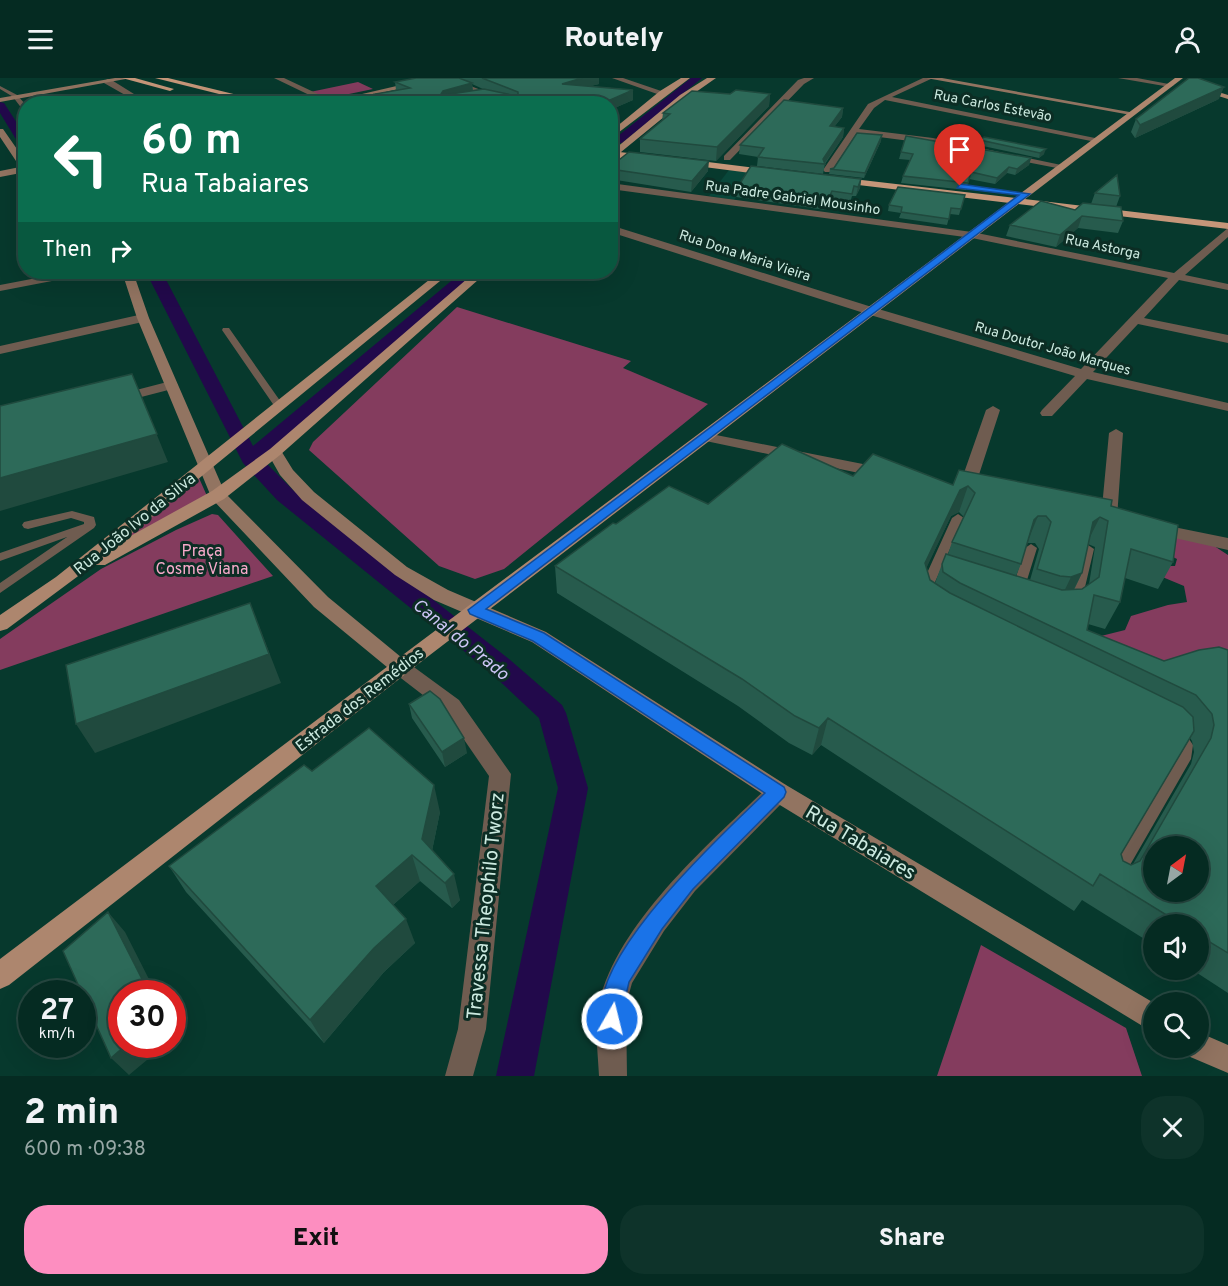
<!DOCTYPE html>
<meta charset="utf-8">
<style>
body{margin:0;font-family:Overpass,sans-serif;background:#0e332a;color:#f1f3f6;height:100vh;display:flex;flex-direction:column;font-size:22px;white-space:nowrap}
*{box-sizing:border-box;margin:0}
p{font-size:20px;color:#97a7a5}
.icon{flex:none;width:33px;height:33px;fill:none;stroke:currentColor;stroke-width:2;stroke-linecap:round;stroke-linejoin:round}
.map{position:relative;height:998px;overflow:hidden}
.side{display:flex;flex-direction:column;background:#052b22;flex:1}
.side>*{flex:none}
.top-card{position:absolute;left:18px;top:18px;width:600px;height:183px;border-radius:24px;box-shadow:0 6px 24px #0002,0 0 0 2px #264740;background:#0b6e4f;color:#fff;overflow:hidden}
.needle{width:39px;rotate:32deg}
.buttons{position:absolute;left:1143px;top:758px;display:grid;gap:12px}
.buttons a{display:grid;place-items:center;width:66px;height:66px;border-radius:50%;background:#052b22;box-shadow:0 6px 24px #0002,0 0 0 2px #264740;font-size:30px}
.speed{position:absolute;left:18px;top:902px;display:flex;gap:12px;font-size:30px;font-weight:700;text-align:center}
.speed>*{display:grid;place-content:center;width:78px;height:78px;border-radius:50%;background:#052b22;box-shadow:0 6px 24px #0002,0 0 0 2px #264740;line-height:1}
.speed small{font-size:15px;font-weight:400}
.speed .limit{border:9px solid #d22;background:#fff;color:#111}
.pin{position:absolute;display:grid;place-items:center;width:51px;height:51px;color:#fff;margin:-62px -26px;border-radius:50% 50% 50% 0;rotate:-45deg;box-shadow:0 0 6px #0007}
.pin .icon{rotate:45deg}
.me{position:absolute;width:66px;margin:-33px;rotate:8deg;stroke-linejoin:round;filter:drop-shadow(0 0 4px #0008)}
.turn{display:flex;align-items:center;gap:21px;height:126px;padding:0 24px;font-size:27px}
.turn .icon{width:78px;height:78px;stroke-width:2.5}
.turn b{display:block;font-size:42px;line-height:51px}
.then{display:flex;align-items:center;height:57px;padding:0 24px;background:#0003;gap:12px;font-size:22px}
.round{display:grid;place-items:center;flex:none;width:63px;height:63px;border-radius:24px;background:#0e332a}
.headline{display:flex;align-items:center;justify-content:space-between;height:102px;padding:0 24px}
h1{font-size:36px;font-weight:800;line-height:45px}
.action{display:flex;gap:12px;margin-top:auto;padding:12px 24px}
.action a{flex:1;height:69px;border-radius:24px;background:#fd8ec0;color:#111;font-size:24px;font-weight:800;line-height:69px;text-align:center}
.action a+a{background:#0e332a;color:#f1f3f6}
header{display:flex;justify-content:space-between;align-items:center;height:78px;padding:0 24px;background:#052b22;font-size:27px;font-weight:800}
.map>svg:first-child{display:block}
.built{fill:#09473a}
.green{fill:#843c5e}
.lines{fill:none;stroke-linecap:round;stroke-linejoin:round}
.canal{fill:#22094b;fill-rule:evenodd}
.lane{fill:#6f5c50;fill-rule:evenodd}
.street{fill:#6f5c50;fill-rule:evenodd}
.secondary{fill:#927461;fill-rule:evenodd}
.primary{fill:#ad866e;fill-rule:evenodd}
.highway{fill:#c59679;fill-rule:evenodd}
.wall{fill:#275b4d;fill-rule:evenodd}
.shaded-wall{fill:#204a3e}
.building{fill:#2d6a59;stroke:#204a3e;stroke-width:1.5;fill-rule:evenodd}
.route{fill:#1a73e8;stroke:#114b97;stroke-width:1.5}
.labels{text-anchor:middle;stroke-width:6;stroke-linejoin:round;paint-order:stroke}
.far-street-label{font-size:14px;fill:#cceae0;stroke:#0c2d24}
.street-label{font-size:16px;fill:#cceae0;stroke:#0c2d24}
.park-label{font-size:16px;fill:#f8aacb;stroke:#0c2d24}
.water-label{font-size:18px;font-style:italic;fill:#cdc5f5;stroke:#0c2d24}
.near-street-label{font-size:20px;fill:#cceae0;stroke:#0c2d24}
</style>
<header><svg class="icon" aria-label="menu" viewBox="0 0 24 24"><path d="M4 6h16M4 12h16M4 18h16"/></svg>Routely<svg class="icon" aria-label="person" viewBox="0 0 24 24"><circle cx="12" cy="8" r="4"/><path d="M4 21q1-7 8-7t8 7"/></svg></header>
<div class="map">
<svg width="1228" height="998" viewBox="0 0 1228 998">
<rect width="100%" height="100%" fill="#07392d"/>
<path class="built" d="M729 92 753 95 734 122 709 118Z"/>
<path class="green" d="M358 4 373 11 325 21 310 14Z
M457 229 631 283 623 290 708 326 504 491 475 501 439 488 309 372 313 364Z
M199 400 207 418 117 467Z
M212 436 218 437 273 498 0 592V561L101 491 176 452Z
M1173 456 1205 462 1228 477V593L1181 599 1101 558 1125 552 1131 538 1168 527 1187 524 1184 508 1160 498 1161 488H1175L1177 481 1163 474Z
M981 867 1126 950 1142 998H937Z"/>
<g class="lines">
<path class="canal" d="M691 0H702L622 65H614V61Z
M0 24 4 25 26 59V72L22 71 0 35Z
M146 194H162L253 368 462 194H479L262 381 293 412 509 581 562 627 566 635 588 710 534 998H496L558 710 539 640 491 595 277 422 243 385Z"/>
<path class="lane" d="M0 8 19 18V19L15 20 0 11Z
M223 250H229L283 327 281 329H275L222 252Z
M72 433 94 439 96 447 94 450 0 515V505L67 459 0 483V475L84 446V444L71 440 28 451 24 450 22 447 24 444Z
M958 436 964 440 930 515 924 519 920 518 918 515 952 440Z
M1031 466 1037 470 1023 515 1017 519 1013 518 1011 515 1025 470Z
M1088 467 1094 471 1081 526 1075 530 1069 526 1082 471Z
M1178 650 1183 652 1193 667 1191 681 1122 801 1116 804 1110 801 1108 796 1110 791 1177 680 1179 668 1171 656 1173 652Z"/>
<path class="street" d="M274 0H284L335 24 328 26Z
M439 0H450L517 26H506Z
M612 0H623L667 15 660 17Z
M804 0H814L804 6 730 82H724V78L798 2Z
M923 0H933L892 19 1100 61 1096 64 885 22 874 30 859 51 933 60 1066 88 1062 91 933 66 856 56 831 94H825L823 92 868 26Z
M1118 0H1137L1174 7 1170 9Z
M107 1H110L150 26H141L104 5Z
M17 17 26 27V36L13 19Z
M610 105 972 154 1174 195 1228 150V159L1185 197 1228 206V212L1179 202 1144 240 1228 257V265L1138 246 1093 294 1228 325V333L1087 301 1052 338H1042L1040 335 1042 332 1075 298 867 236 610 154V147L875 230 1081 291 1168 200 972 160 610 111Z
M68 194H89L83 197 0 213V207Z
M143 236 149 240 147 243 0 276V268Z
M171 303 178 307 176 310 118 325 111 321 113 318Z
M993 328 1000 332 974 412 972 415H960L958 412 986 332Z
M1116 351 1123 355 1117 440 1115 444H1103L1101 440 1109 355Z
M706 355 883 390 891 395 883 400 701 362 699 359Z
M1154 445 1228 460V472L1148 454 1146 450 1148 446Z
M400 581 407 584 459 622 511 696 486 951 473 998H445L458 951 489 698 445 634 393 594 390 589 393 584Z
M778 704 786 707 789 714 786 721 695 813 664 853 632 905 626 927 627 998H599C598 976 594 945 599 925 618 843 711 764 770 707Z"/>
<path class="secondary" d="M115 0H131L0 24V20Z
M431 0H445L335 26H319Z
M926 0H942L1135 35 1131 37Z
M0 51H3L26 84V94L0 99V93L20 89 0 59Z
M122 194H133L149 240 225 415 328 519 407 584 410 589 407 594 400 597 393 594 314 529 212 421 137 240Z
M275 369 280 371 293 392 314 414 407 489 448 512 546 554 786 707 1154 925V955L770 721 532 564 434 522 395 497 302 422 280 397 267 374Z
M1198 954 1228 967V995L1188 978 1184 969H1198Z"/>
<path class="primary" d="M681 0H690L610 61V54L660 13Z
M707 0H716L686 21 610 83V75L680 17Z
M1175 0H1183L426 580 9 907 0 911V881L412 570Z
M1196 7 1228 17V21L1196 11Z
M439 194H451L125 461 212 413 270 371 475 194H487L280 377 224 421 105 487H93L7 551 0 553V537L56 499Z"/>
<path class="highway" d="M122 0H135L174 11 170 13Z
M155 0H168L274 26H259Z
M610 73 647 77 651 80 647 83 610 79Z
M684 81 773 92 778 95 773 98 681 86 680 84Z
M836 99 1228 145V151L833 104 831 102Z"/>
</g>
<path class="wall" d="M460 0H599V6L590 8 633 12V22L610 32V26L376 20 375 16 396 12 395 4ZM472 6 483 11 473 12Z
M730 16H770L769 28 716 83 640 74V61L662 43 663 35Z
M1219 21 1135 60 1131 54 1136 41Z
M843 30 842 39 834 49 844 50 843 59 825 86 823 96 757 88 758 79 739 76 740 67Z
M980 62 1044 76 1039 80 978 67Z
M881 63 864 100 829 96 830 91 834 90Z
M901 74 1031 80 1029 87 1015 97 1007 95 995 106 969 101 966 112 901 105 903 98 910 82 899 81Z
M610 89 708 93 691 114 610 101Z
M861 101 860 110 856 118H852L850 125 830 123 826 132 736 119 737 110Z
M1095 115 1120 118 1116 129 1123 143 1118 155 1078 150 1056 169 1006 158 1010 147 1075 132 1091 126Z
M965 117 959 137 950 136 947 147 899 140 901 135 888 133 889 127Z
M959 392 1111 428 1173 484 1158 511 1125 500 1120 524 1105 551 1088 546 1087 552 1164 583 1228 572V915L1191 891H1198V846H1154V867L1082 822 1074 833 821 667 812 677 789 665 738 628 557 515 555 488 616 446 708 426 853 398 953 407ZM959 434 964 439 952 464 948 476 942 486 935 505 930 502 926 490 951 438ZM1027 465H1035L1039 471 1030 502 1016 498 1021 486ZM1088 466 1095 469 1089 506 1082 511 1074 512 1082 495ZM1190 660 1192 663 1194 674 1191 686 1133 786 1131 787 1123 783 1121 776Z
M409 626 467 675 445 689 412 640Z
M312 693 440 734 432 773 460 822 452 830 420 803 393 827 415 865 384 894 324 965 186 814 169 788Z"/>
<path class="shaded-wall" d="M581 0H599V6L562 16V6Z
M472 5 473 16 444 24 441 16 443 13Z
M1224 9 1219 21 1135 60 1140 47Z
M633 12V22L610 32V26H601Z
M770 16 769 28 716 83 717 69Z
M843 30 842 39 828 57 830 48Z
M844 50 843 59 824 86 823 81Z
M882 57 881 63 864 100 865 95Z
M1046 71 1044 76 1039 80 1040 75Z
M1031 80 1029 87 1015 97 1017 91Z
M709 83 708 93 691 114 692 103Z
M1009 89 1007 95 995 106 997 100Z
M861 101 860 110 856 118 858 109Z
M832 113 830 123 826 132 828 122Z
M1082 138 1078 150 1056 169 1060 157Z
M132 296 168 384 0 433V400Z
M968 408 959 434 951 438 916 512 925 485 960 412Z
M1038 438 1027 465 1034 442Z
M1100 439 1087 465 1093 444Z
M1082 495 1069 521 1058 526 1071 499Z
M250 525 281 605 95 675 76 646Z
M828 640 821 667 812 677 819 650Z
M464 660 467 675 445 689 442 674Z
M434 707 440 734 429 787 422 761Z
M412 777 420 803 385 834 376 808Z
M454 796 460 822 452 830 445 805Z
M108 834 125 854 156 915H149Z
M406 841 415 865 384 894 324 965 310 942 374 870Z
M172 947 177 956 172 960Z
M127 966H166L129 997 111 980Z"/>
<path class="building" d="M416 0H459L472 5 443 13 441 16 444 17 484 11 512 17H518V14L482 0H582L562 6 633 12 601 26H376L367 22 381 19 375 16 410 10 395 4Z
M1189 0H1198L1224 9 1140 47 1136 41Z
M736 12 770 16 717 69 640 61 670 36 663 35 692 13 730 16Z
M784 22 843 30 830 48 844 50 823 81 825 86 758 79 764 70 740 67Z
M857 55 882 57 865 95 830 91 834 90Z
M906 58 1031 80 1017 91 1009 89 997 100 971 94 968 105 903 98 913 76 901 74Z
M984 59 1046 71 1040 75 980 62Z
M629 74 709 83 692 103 610 91V89Z
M751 88 861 101 858 109 854 108 852 116 832 113 828 122 737 110Z
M1117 97 1120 118 1095 115Z
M898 109 965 117 961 131 951 130 949 141 901 134 902 129 889 127Z
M1041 123 1075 132 1083 125 1121 129 1123 143 1082 138 1060 157 1010 147Z
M132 296 157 356 0 400V328Z
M782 366 853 398 873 376 953 407 959 392 1112 422 1111 428 1178 447 1173 484 1131 471 1120 524 1094 517 1087 552 1164 583 1199 572 1219 569 1228 572V875L1198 857V846H1181L1100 796 1093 808 828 640 819 650 795 638 742 601 555 488 613 445 616 446 669 408 708 426ZM968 408 975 415 952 464 1021 486 1034 442 1038 438H1046L1051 444 1037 491 1060 498 1071 499 1082 495 1093 444 1100 439 1108 443 1099 499 1082 511 1062 512 946 476 942 486 943 494 960 505 1196 617 1212 636 1214 647 1211 660 1140 783 1131 787 1123 783 1121 776 1194 653 1193 639 1183 629 950 515 930 502 925 485 960 412ZM1154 768H1198V813H1154Z
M250 525 269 576 76 646 66 587Z
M430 613 440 621 464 660 442 674 409 626Z
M369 650 434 707 422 761 454 796 445 805 412 777 376 808 406 841 374 870 310 942 169 788 304 687 312 693Z
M108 834 149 915H122V966H127L111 980 63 873Z"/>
<path class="route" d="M960 106 1030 116 486 531 544 555 784 709 786 714 784 719 693 811 662 851 629 904 619 948 612 951 604 948C579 886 724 755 765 715L533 563 470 536 468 532 1019 117 957 110Z"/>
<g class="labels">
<g class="far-street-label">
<text transform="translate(993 27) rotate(11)" y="5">Rua Carlos Estevão</text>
<text transform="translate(793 119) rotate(8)" y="5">Rua Padre Gabriel Mousinho</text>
<text transform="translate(1103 168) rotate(12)" y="5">Rua Astorga</text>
<text transform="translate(745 177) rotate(18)" y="5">Rua Dona Maria Vieira</text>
<text transform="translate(1053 270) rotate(16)" y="5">Rua Doutor João Marques</text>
</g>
<g class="street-label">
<text transform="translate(134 445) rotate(-39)" y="6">Rua João Ivo da Silva</text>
<text transform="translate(359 621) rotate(-38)" y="6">Estrada dos Remédios</text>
</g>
<g class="park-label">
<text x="202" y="478">Praça<tspan x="202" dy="18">Cosme Viana</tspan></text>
</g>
<g class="water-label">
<text transform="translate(461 561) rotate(39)" y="6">Canal do Prado</text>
</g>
<g class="near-street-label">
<text transform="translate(861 764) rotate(31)" y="7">Rua Tabaiares</text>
<text transform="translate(485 828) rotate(-84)" y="7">Travessa Theophilo Tworz</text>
</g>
</g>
</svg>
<div class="buttons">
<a><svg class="needle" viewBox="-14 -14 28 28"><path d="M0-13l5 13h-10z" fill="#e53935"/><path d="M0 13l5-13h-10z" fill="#97a7a5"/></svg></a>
<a><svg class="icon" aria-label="sound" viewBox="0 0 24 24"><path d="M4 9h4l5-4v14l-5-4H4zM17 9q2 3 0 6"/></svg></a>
<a><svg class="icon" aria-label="search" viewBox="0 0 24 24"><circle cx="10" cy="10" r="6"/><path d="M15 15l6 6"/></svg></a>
</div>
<div class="speed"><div>27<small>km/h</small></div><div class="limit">30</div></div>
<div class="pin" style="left:960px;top:108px;background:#d93025"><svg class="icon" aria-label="arrive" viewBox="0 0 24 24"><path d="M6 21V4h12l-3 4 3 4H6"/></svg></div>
<svg class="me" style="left:612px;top:941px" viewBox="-20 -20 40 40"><circle r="17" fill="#1a73e8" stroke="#fff" stroke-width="3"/><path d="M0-11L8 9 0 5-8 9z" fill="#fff"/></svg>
<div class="top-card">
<div class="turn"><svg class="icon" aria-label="left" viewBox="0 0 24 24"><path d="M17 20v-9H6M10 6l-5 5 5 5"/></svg><div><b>60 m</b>Rua Tabaiares</div></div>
<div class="then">Then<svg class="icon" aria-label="right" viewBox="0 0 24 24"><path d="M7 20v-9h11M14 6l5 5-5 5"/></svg></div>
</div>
</div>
<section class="side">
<div class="headline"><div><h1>2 min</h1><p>600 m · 09:38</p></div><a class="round"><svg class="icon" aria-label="close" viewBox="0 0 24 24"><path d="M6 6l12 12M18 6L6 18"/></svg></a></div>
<div class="action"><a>Exit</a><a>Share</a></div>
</section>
